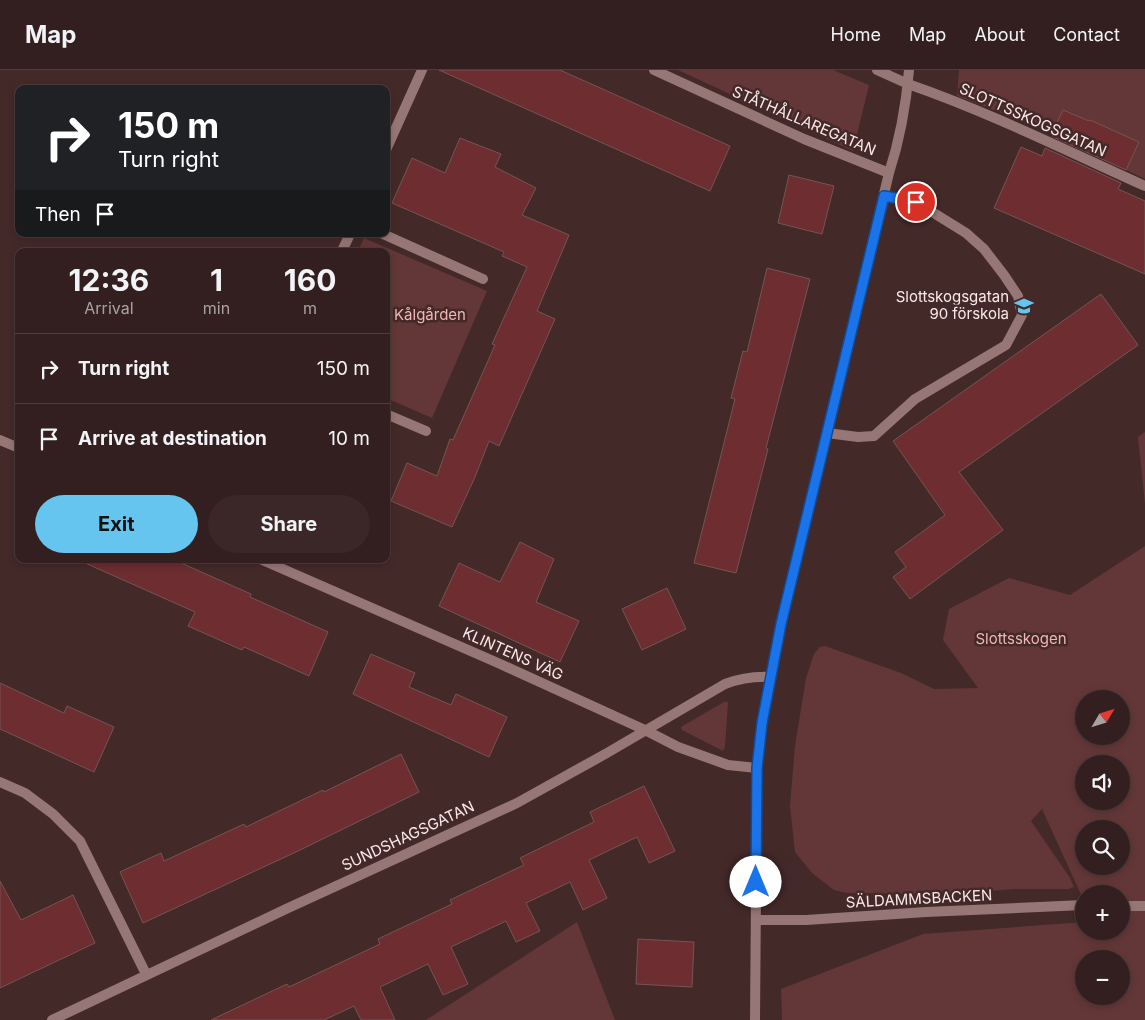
<!DOCTYPE html>
<meta charset="utf-8">
<style>
body{margin:0;font-family:Inter,sans-serif;background:#3b2728;color:#f1f3f6;height:100vh;display:flex;flex-direction:column;font-size:19px;white-space:nowrap}
*{box-sizing:border-box;margin:0}
p{font-size:16px;color:#a9a2a4}
.icon{flex:none;width:28px;height:28px;fill:none;stroke:currentColor;stroke-width:2;stroke-linecap:round;stroke-linejoin:round}
.map{position:relative;flex:1;overflow:hidden}
.panel{position:absolute;left:15px;top:178px;width:375px;height:315px;display:flex;flex-direction:column;background:#331f1f;border-radius:10px;box-shadow:0 2px 8px #0003,0 0 0 1px #4e3d3d}
.panel>*{flex:none}
.top-card{position:absolute;left:15px;top:15px;width:375px;height:152px;border-radius:10px;box-shadow:0 2px 8px #0003,0 0 0 1px #4e3d3d;background:#202124;color:#fff;overflow:hidden}
.needle{width:32px;rotate:52deg}
.fabs{position:absolute;left:1075px;top:620px;display:grid;gap:10px}
.fabs a{display:grid;place-items:center;width:55px;height:55px;border-radius:50%;background:#331f1f;box-shadow:0 2px 8px #0003,0 0 0 1px #4e3d3d;font-size:25px}
.pin{position:absolute;display:grid;place-items:center;width:42px;height:42px;color:#fff;margin:-21px;border:2px solid #fff;border-radius:50%;box-shadow:0 1px 5px #0007}
.me{position:absolute;width:55px;margin:-28px;rotate:0deg;stroke-linejoin:round;filter:drop-shadow(0 0 4px #0008)}
.turn{display:flex;align-items:center;gap:18px;height:105px;padding:0 20px;font-size:22px}
.turn .icon{width:65px;height:65px;stroke-width:2.5}
.turn b{display:block;font-size:35px;line-height:42px}
.then{display:flex;align-items:center;height:48px;padding:0 20px;background:#0003;gap:10px;font-size:19px}
.eta{display:flex;justify-content:space-evenly;align-items:center;height:85px;text-align:center}
.eta b{font-size:30px;font-weight:700;line-height:35px}
.cta{display:flex;gap:10px;margin-top:auto;padding:10px 20px}
.cta a{flex:1;height:58px;border-radius:30px;background:#65c5ee;color:#111;font-size:20px;font-weight:700;line-height:58px;text-align:center}
.cta a+a{background:#3b2728;color:#f1f3f6}
ul{padding:0;list-style:none}
li{display:flex;align-items:center;gap:15px;height:70px;padding:0 20px;border-top:1px solid #4e3d3d}
li div{flex:1}
li b{display:block;font-size:19px}
li em{font-style:normal}
header{display:flex;align-items:center;gap:30px;box-sizing:border-box;height:70px;padding:0 25px;background:#331f1f;border-bottom:1px solid #4e3d3d}
header strong{font-size:24px}
nav{display:flex;gap:28px;margin-inline-start:auto;font-size:18px}
.map>svg:first-child{display:block}
.green{fill:#633738;fill-rule:evenodd}
.building{fill:#6d2d31;stroke:#745555}
.lines{fill:none;stroke-linecap:round;stroke-linejoin:round}
.lane{stroke:#977676;stroke-width:10}
.street{stroke:#977676;stroke-width:10}
.route-casing{stroke:#114b97;stroke-width:12}
.route{stroke:#1a73e8;stroke-width:9}
.labels{text-anchor:middle;stroke-width:5;stroke-linejoin:round;paint-order:stroke}
.street-label{font-size:15px;fill:#fbe8e7;stroke:#442929}
.poi-label{font-size:15px;fill:#fbe8e7;stroke:#442929;text-anchor:end}
.park-label{font-size:15px;fill:#f2b4b4;stroke:#442929}
</style>
<header>
<strong>Map</strong>
<nav><a>Home</a><a>Map</a><a>About</a><a>Contact</a></nav>
</header>
<div class="map">
<svg width="1145" height="950" viewBox="0 0 1145 950">
<rect width="100%" height="100%" fill="#442929"/>
<path class="green" d="M678 0H833L869 15 853 81Z
M959 0H1145V109L1038 57 957 26Z
M364 168 487 221 432 348 386 328V181H358Z
M1145 362V434L1138 367Z
M1145 476V950H782L781 919 923 864 1084 852V861H1121V824H1084V831L1042 739 1031 751 1070 808 1074 817 1068 819H1014L952 824 847 823 834 820 812 803 795 782 790 736 795 676 806 608 814 584 820 577 825 576 901 603 934 619 978 618 943 570 949 539 1009 508 1070 525ZM1084 629H1121V666H1084ZM1084 694H1121V731H1084ZM1084 759H1121V796H1084ZM1084 889H1121V926H1084Z
M724 632H728L725 677 723 681 682 660 681 657Z
M577 852 615 950H426Z"/>
<path class="building" d="M439 0H560L730 76 710 121Z
M1063 40 1089 51 1090 50 1139 72 1126 100 1051 66Z
M460 68 501 84 495 97 536 118 522 145 569 165 537 241 555 249 499 376 489 371 475 407 452 457 391 431 407 393 437 406 450 369 453 370 495 275 492 274 527 197 502 186 504 182 392 133 412 88 445 103Z
M1021 77 1042 86 1045 78 1121 113 1118 119 1145 131V204L994 138Z
M789 105 834 116 822 164 778 153Z
M767 198 810 209 766 378 768 379 736 503 694 493 735 329 731 328 743 281 747 282Z
M1101 224 1138 275 959 402 1003 460 910 529 893 507 906 497 895 482 945 445 893 371Z
M520 472 554 489 536 532 579 551 560 592 439 536 459 493 500 512Z
M76 489H172L251 524 250 527 328 562 309 606 244 577 242 580 188 556 195 542Z
M667 518 686 559 642 580 622 539Z
M371 584 415 603 409 617 451 635 456 624 507 647 489 687 353 624Z
M0 613 64 643 67 636 114 657 94 702 0 659Z
M401 684 419 722 298 781 143 853 120 802 161 783 164 791 244 754 246 757 323 720 324 722Z
M644 716 675 781 649 793 637 767 589 790 607 828 583 840 570 812 526 833 540 861 516 872 506 851 451 877 468 914 443 925 428 894 380 917 395 950H361L354 936 324 950H211L287 914 289 917 380 874 378 869 452 834 450 830 524 795 520 788 594 752 590 742Z
M0 811 21 850 73 825 95 873 0 918Z
M638 869 694 872 692 917 636 914Z"/>
<g class="lines">
<path class="lane" d="M908 14C989 42 1067 81 1145 116
M827 363 858 367 874 366 915 329 1006 275 1022 245 1018 226 1004 205 984 179 966 163 916 132 884 126
M1121 836H1145
M756 850H806L926 842 1084 835"/>
<path class="street" d="M654 0 804 69 889 103
M877 0 908 14
M386 80 422 0
M383 164 483 209
M342 181 350 164
M386 344 426 361
M0 370 19 378
M260 489 498 593 645 660 678 677 728 695 757 698
M0 712 25 723 53 744 80 771 146 904
M52 950 286 839 517 733 607 683 725 614C741 608 754 606 771 607
M755 950 757 698 762 653 781 554 889 103C900 69 906 36 909 0"/>
</g>
<g class="lines">
<g class="route-casing">
<path id="route" d="M756 812 757 698 762 653 781 554 884 126 916 132"/>
</g>
<use href="#route" class="route"/>
</g>
<defs>
<g id="school-bare" transform="scale(1.5)"><path d="M0-5L7-2L0 1L-7-2ZM-4 1L0 2.5L4 1V4Q0 6-4 4Z" fill="#65c5ee" stroke="#442929" stroke-width="2.5" paint-order="stroke"/></g>
</defs>
<g fill-rule="evenodd">
<use href="#school-bare" x="1024" y="236"/>
</g>
<g class="labels">
<g class="street-label">
<text transform="translate(1033 50) rotate(24)" y="5">SLOTTSSKOGSGATAN</text>
<text transform="translate(804 51) rotate(23)" y="5">STÅTHÅLLAREGATAN</text>
<text transform="translate(513 584) rotate(24)" y="5">KLINTENS VÄG</text>
<text transform="translate(408 766) rotate(-25)" y="5">SUNDSHAGSGATAN</text>
<text transform="translate(919 829) rotate(-3)" y="5">SÄLDAMMSBACKEN</text>
</g>
<g class="poi-label">
<text x="1009" y="232">Slottskogsgatan<tspan x="1009" dy="17">90 förskola</tspan></text>
</g>
<g class="park-label">
<text x="430" y="250">Kålgården</text>
<text x="1021" y="574">Slottsskogen</text>
</g>
</g>
</svg>
<div class="fabs">
<a><svg class="needle" viewBox="-14 -14 28 28"><path d="M0-13l5 13h-10z" fill="#e53935"/><path d="M0 13l5-13h-10z" fill="#a9a2a4"/></svg></a>
<a><svg class="icon" aria-label="sound" viewBox="0 0 24 24"><path d="M4 9h4l5-4v14l-5-4H4zM17 9q2 3 0 6"/></svg></a>
<a><svg class="icon" aria-label="search" viewBox="0 0 24 24"><circle cx="10" cy="10" r="6"/><path d="M15 15l6 6"/></svg></a>
<a>+</a>
<a>−</a>
</div>
<div class="pin" style="left:916px;top:132px;background:#d93025"><svg class="icon" aria-label="arrive" viewBox="0 0 24 24"><path d="M6 21V4h12l-3 4 3 4H6"/></svg></div>
<svg class="me" style="left:756px;top:812px" viewBox="-20 -20 40 40"><circle r="19" fill="#fff"/><path d="M0-13L10 11 0 6-10 11z" fill="#1a73e8"/></svg>
<div class="top-card">
<div class="turn"><svg class="icon" aria-label="right" viewBox="0 0 24 24"><path d="M7 20v-9h11M14 6l5 5-5 5"/></svg><div><b>150 m</b>Turn right</div></div>
<div class="then">Then<svg class="icon" aria-label="arrive" viewBox="0 0 24 24"><path d="M6 21V4h12l-3 4 3 4H6"/></svg></div>
</div>
<section class="panel">
<div class="eta">
<div><b>12:36</b><p>Arrival</p></div>
<div><b>1</b><p>min</p></div>
<div><b>160</b><p>m</p></div>
</div>
<ul>
<li><svg class="icon" aria-label="right" viewBox="0 0 24 24"><path d="M7 20v-9h11M14 6l5 5-5 5"/></svg><div><b>Turn right</b></div><em>150 m</em></li>
<li><svg class="icon" aria-label="arrive" viewBox="0 0 24 24"><path d="M6 21V4h12l-3 4 3 4H6"/></svg><div><b>Arrive at destination</b></div><em>10 m</em></li>
</ul>
<div class="cta"><a>Exit</a><a>Share</a></div>
</section>
</div>
